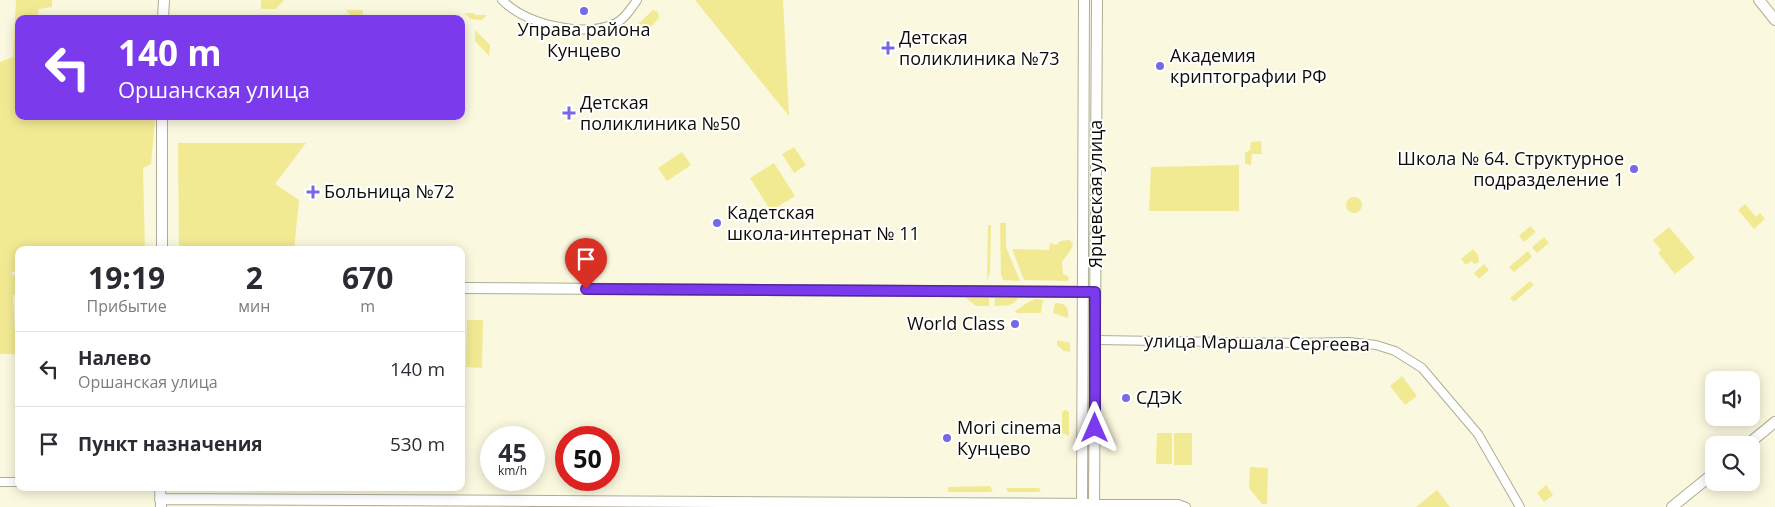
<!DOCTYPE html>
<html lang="ru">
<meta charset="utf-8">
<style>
body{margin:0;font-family:"Open Sans",sans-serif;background:#f7f7f7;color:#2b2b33;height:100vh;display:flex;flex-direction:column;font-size:19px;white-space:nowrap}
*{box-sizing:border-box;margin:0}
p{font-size:16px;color:#7c7c81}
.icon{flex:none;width:28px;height:28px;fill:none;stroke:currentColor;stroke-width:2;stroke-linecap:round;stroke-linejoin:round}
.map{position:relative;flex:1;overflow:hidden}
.sheet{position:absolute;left:15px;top:246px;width:450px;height:245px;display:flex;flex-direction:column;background:#fff;border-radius:10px;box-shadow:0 2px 12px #0003}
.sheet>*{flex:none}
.hud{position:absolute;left:15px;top:15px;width:450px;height:105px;border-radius:10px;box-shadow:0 2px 12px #0003;background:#7c3aed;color:#fff;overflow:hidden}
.tools{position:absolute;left:1705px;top:371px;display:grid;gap:10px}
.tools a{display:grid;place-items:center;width:55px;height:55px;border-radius:10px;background:#fff;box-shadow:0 2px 12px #0003;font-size:25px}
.speed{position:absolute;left:480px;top:426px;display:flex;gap:10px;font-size:25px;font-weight:700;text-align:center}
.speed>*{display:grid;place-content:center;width:65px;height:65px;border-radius:50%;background:#fff;box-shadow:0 2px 12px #0003;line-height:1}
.speed small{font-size:12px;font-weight:400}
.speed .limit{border:8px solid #d22;background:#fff;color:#111}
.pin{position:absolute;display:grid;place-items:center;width:42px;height:42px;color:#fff;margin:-51px -21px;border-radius:50% 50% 50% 0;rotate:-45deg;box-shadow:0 0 5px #0007}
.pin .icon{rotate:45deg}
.me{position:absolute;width:55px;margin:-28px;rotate:0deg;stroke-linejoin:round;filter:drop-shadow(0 0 4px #0008)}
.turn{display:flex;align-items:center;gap:18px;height:105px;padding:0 20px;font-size:22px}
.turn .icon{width:65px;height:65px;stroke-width:2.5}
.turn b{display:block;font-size:35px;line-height:42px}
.eta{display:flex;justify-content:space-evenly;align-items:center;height:85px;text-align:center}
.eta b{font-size:30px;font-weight:700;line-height:35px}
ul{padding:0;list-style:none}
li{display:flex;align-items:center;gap:15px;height:75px;padding:0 20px;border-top:1px solid #e1e1e2}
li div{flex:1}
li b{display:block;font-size:19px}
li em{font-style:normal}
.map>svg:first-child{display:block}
.green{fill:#f2ea93}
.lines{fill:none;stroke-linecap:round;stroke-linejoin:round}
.street-casing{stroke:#afad95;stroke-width:10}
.secondary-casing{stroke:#afad95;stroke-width:12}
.street{stroke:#fff;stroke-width:8}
.secondary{stroke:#fff;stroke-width:10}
.route-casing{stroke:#51269a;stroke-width:12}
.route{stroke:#7c3aed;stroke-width:9}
.poi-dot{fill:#7569e4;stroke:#fff;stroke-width:2}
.labels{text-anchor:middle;stroke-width:4;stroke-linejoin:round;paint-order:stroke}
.poi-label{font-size:18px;fill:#0d0c05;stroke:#fff;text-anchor:start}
.street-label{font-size:18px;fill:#0d0c05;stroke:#fff}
</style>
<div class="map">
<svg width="1775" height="507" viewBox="0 0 1775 507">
<rect width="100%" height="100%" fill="#faf8de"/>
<path class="green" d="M16 0H52V7L39 9 37 19H19V116H138L155 119 151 164 143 168 145 250H19V272H12L13 280V275H19V295H13L16 354H0V62L13 57Z
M261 0H284L276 9H261Z
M695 0H783L789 116Z
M346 10H363L362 19H353Z
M653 10 658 12 659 18 643 35 637 38 633 33 634 28Z
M464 13H474L475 15H487L482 20 471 19Z
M475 30 490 45 489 56 475 41Z
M1261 141 1262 154H1252L1251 165 1245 164V153L1250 150 1251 142Z
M178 143H306L275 184 299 200 294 250H179Z
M794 147 806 165 794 173 782 154Z
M682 152 691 165 667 181 658 168Z
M774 163 795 196 771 211 750 178Z
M1239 165V211H1149L1151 167Z
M1346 205a8 8 0 1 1 16 0a8 8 0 1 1-16 0Z
M1745 204 1756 217 1760 213 1765 219 1754 229 1738 210Z
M1000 223H1006V247L1020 281 1003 280 1001 275Z
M988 225H991L990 272 987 281Z
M1530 226 1536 232 1524 242 1519 236Z
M1669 227 1695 258 1675 274 1658 253 1661 250 1653 240Z
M1544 237 1549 243 1537 253 1532 247Z
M1070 240 1073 245 1070 251 1062 262 1063 274 1069 277 1068 281 1024 280 1012 249 1049 250 1050 243 1056 245 1060 241Z
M1473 249 1478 255 1479 262 1475 264 1471 261 1466 265 1461 259Z
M1528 251 1532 257 1514 272 1509 267Z
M1484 264 1489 270 1479 279 1474 273Z
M1530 281 1534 285 1514 302 1510 298Z
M965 297 989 298V306H976Z
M995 298H1018C1014 307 1003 305 994 306Z
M1036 299 1043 300 1041 313H1017L1015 311 1030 301Z
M1055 303C1066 303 1069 307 1068 318L1053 313Z
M467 320H483L482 368 466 367Z
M1057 340 1070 343V352L1064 351 1057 345Z
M1402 376 1417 396 1405 405 1390 386Z
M1065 410 1069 412V436L1062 433V412Z
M1157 433H1172V464H1156Z
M1174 433H1192V465H1174Z
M1250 467 1268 468 1267 504H1262L1249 488Z
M1546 485 1553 495 1544 502 1537 493Z
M990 486 993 492H948V487Z
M1006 488H1039L1041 492H1008Z
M1437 490 1450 507H1416Z"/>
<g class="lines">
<g class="street-casing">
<path id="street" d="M502 0C527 25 584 38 616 23 625 19 632 7 637 0
M1096 340 1297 343 1349 342 1376 345 1395 351 1422 368 1467 421 1478 434 1520 507
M0 482H19
M1095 504H1178L1186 507"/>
</g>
<g class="secondary-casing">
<path id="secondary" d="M1759 0 1775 20
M163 19 164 0
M162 250V116
M461 288 1095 292
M1747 445 1775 422
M160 488 161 507
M160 499 1095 504
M1082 507 1084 0
M1094 507 1097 0
M1672 507 1714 473"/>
</g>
<use href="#street" class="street"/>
<use href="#secondary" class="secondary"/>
</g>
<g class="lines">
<g class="route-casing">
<path id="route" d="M586 289 1095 292V428"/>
</g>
<use href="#route" class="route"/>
</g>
<g class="poi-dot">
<circle cx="584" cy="11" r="5"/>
<path d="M885.5 40.5h5v5h5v5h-5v5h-5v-5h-5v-5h5z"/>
<circle cx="1160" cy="66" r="5"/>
<path d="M566.5 105.5h5v5h5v5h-5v5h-5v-5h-5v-5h5z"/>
<circle cx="1634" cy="169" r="5"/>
<path d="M310.5 184.5h5v5h5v5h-5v5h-5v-5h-5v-5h5z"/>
<circle cx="717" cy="223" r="5"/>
<circle cx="1015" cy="324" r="5"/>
<circle cx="1126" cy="398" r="5"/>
<circle cx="947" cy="438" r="5"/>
</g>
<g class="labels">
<g class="poi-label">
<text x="584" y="36" text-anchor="middle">Управа района<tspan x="584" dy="21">Кунцево</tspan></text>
<text x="899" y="44">Детская<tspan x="899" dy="21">поликлиника №73</tspan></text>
<text x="1170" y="62">Академия<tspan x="1170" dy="21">криптографии РФ</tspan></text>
<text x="580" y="109">Детская<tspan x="580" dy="21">поликлиника №50</tspan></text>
<text x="1624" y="165" text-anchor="end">Школа № 64. Структурное<tspan x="1624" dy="21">подразделение 1</tspan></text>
<text x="324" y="198">Больница №72</text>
<text x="727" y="219">Кадетская<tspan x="727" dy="21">школа-интернат № 11</tspan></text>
<text x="1005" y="330" text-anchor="end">World Class</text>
<text x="1136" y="404">СДЭК</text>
<text x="957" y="434">Mori cinema<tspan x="957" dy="21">Кунцево</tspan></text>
</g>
<g class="street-label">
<text transform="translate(1096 194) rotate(-90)" y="6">Ярцевская улица</text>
<text transform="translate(1257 343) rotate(1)" y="6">улица Маршала Сергеева</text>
</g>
</g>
</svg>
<div class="tools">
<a><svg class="icon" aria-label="sound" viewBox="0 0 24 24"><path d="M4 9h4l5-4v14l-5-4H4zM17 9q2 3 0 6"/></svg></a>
<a><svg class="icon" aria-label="search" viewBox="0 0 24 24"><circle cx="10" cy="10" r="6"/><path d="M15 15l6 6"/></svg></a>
</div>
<div class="speed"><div>45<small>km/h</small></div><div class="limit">50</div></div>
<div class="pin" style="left:586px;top:289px;background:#d93025"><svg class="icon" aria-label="arrive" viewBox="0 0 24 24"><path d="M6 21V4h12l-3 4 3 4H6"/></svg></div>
<svg class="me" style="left:1095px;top:428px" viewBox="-20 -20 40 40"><path d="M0-17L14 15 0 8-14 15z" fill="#7c3aed" stroke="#fff" stroke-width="4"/></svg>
<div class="hud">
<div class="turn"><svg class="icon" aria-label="left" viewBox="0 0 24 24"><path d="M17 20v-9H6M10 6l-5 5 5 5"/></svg><div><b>140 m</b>Оршанская улица</div></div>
</div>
<section class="sheet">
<div class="eta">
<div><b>19:19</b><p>Прибытие</p></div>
<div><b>2</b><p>мин</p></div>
<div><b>670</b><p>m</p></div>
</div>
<ul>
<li><svg class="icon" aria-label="left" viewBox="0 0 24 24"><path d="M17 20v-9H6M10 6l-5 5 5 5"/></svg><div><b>Налево</b><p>Оршанская улица</p></div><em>140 m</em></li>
<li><svg class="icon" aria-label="arrive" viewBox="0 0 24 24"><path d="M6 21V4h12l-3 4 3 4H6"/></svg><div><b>Пункт назначения</b></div><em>530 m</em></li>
</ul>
</section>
</div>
